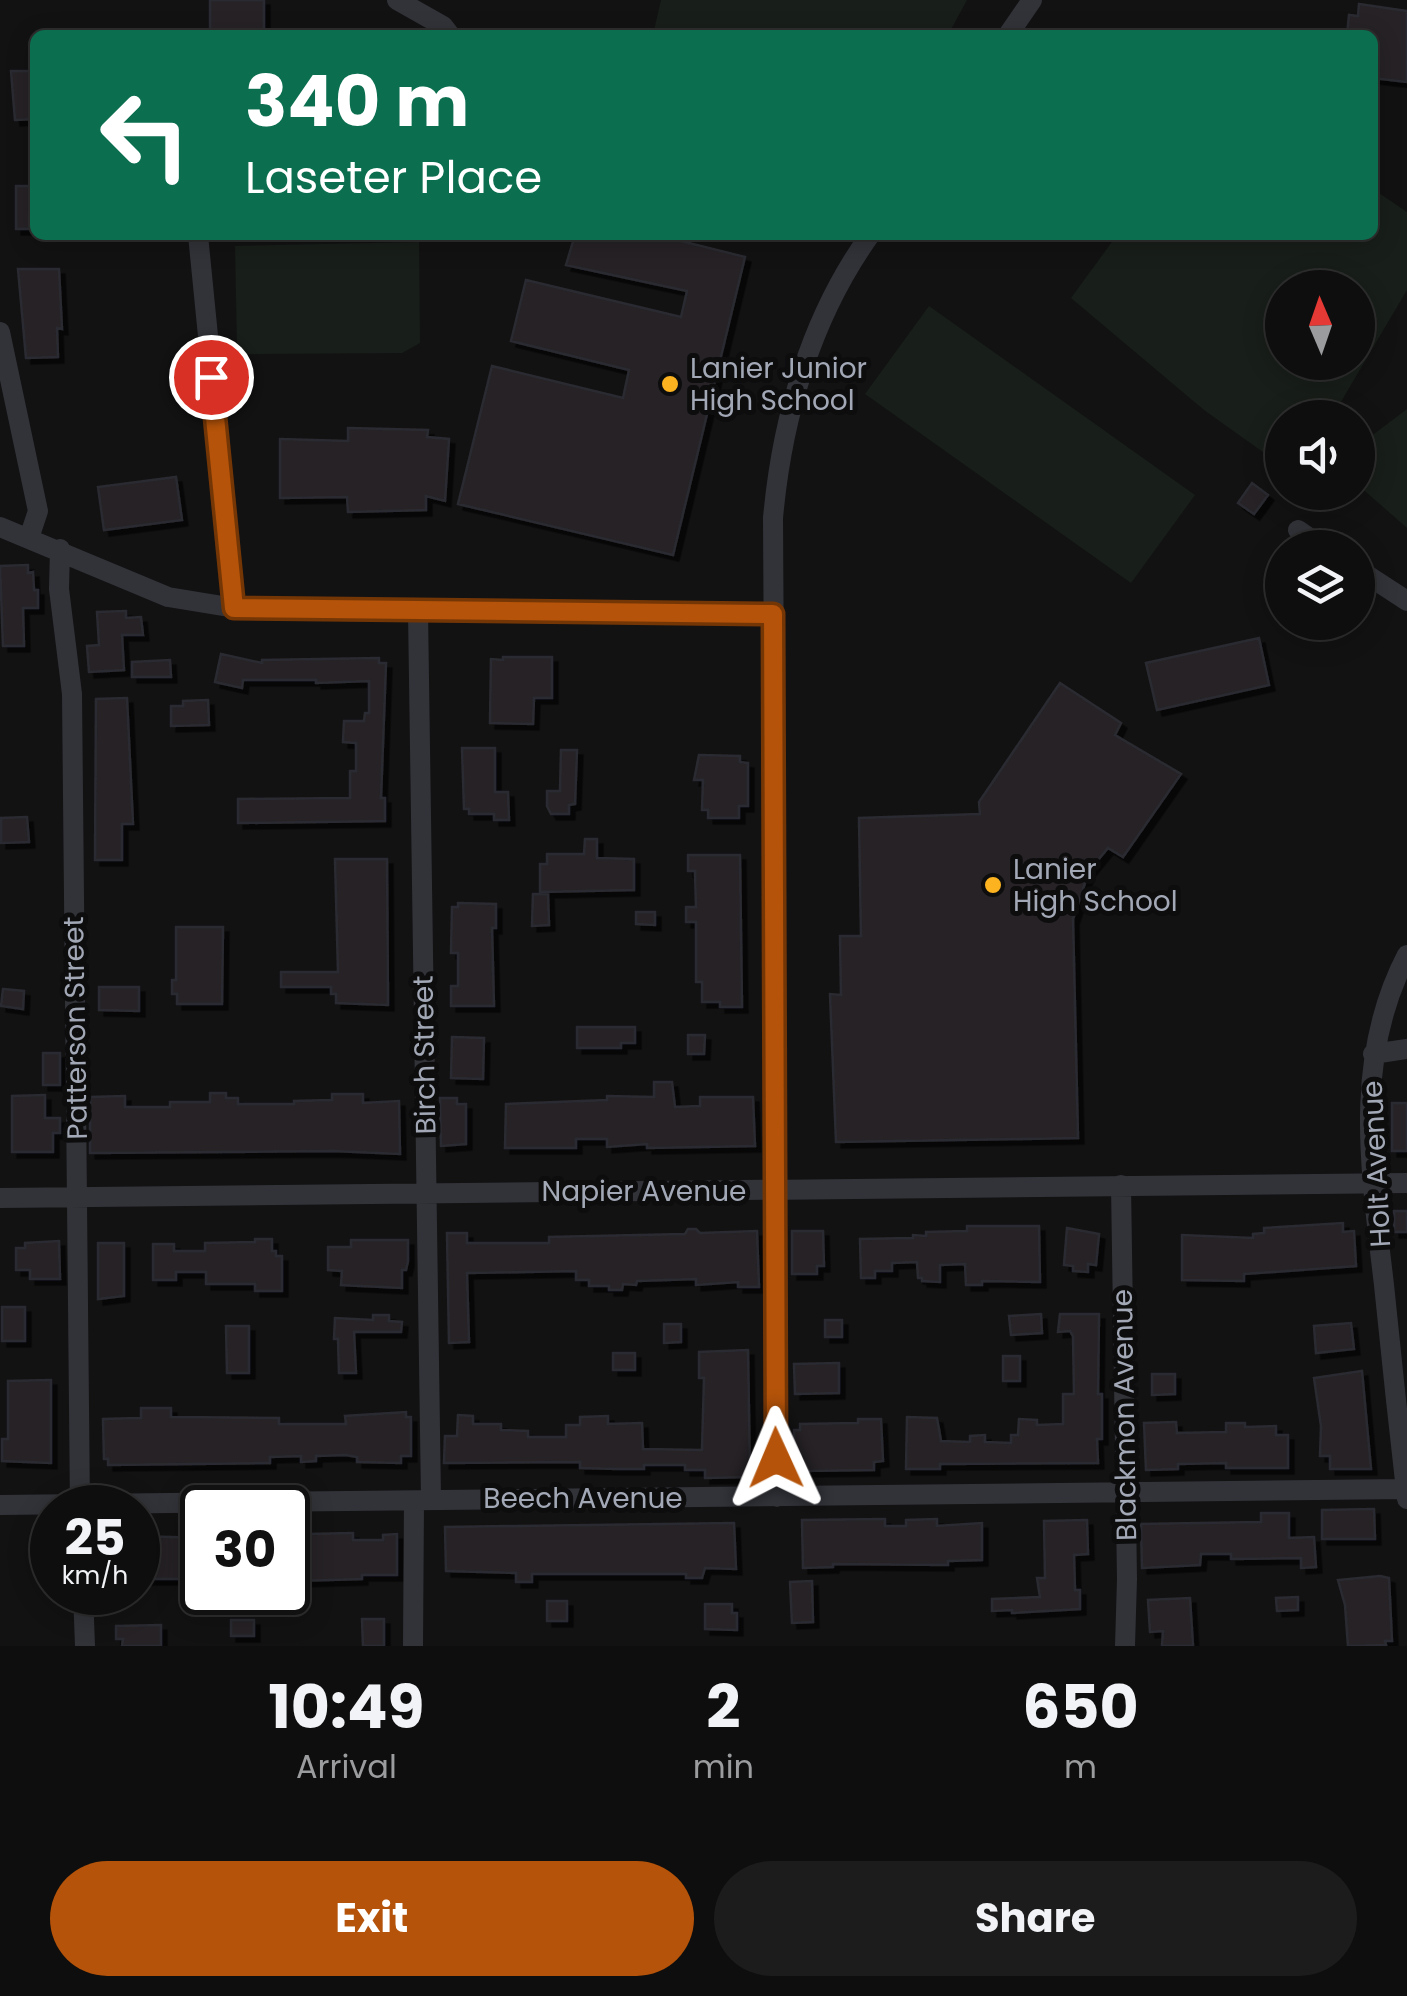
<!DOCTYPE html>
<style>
body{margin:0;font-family:Poppins,sans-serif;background:#1c1c1c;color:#f1f3f6;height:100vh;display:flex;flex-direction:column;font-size:38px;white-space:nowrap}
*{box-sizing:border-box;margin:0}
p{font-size:32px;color:#9b9c9e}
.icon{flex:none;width:55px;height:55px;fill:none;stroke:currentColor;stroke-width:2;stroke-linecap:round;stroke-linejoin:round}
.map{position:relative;height:1646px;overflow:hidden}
.panel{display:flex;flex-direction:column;background:#0e0e0e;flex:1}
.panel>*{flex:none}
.hud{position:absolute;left:30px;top:30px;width:1348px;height:210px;border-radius:15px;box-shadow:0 5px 25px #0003,0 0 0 2px #2e2e2e;background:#0b6e4f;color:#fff;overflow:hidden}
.needle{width:65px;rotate:358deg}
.buttons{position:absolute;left:1265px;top:270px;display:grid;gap:20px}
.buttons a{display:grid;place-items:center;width:110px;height:110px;border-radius:50%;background:#0e0e0e;box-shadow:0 5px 25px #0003,0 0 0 2px #2e2e2e;font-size:50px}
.speed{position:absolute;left:30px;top:1485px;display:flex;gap:20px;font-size:50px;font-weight:700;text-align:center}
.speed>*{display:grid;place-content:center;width:130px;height:130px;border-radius:50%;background:#0e0e0e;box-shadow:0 5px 25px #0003,0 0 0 2px #2e2e2e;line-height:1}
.speed small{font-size:25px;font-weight:400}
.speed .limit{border:5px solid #111;border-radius:15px;background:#fff;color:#111}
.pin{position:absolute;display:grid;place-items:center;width:85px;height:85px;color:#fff;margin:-42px;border:5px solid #fff;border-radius:50%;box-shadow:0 2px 10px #0007}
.me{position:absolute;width:110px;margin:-55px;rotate:359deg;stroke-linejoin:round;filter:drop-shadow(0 0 8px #0008)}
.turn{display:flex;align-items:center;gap:35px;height:210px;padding:0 50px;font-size:45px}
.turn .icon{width:130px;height:130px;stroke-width:2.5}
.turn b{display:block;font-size:70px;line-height:85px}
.eta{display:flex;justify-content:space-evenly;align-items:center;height:170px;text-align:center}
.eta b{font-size:60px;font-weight:700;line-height:70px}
.primary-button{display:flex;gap:20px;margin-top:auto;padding:20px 50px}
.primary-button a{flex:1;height:115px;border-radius:60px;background:#b45309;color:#fff;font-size:40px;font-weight:700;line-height:115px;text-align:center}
.primary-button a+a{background:#1c1c1c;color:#f1f3f6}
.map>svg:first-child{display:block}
.green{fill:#181e19;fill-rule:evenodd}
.building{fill:#252427;stroke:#2b2b30;stroke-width:2.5;filter:url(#shadow)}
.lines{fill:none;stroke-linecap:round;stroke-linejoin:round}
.minor{stroke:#323339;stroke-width:20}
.route-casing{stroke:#753606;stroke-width:25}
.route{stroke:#b45309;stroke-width:18}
.poi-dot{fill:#fdb320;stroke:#0d0d0e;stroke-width:4}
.labels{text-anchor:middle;stroke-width:10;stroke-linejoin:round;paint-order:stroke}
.poi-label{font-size:28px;fill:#a2a8b5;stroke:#0d0d0e;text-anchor:start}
.street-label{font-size:28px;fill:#a2a8b5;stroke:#0d0d0e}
</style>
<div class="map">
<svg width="1407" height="1646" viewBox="0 0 1407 1646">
<defs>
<filter id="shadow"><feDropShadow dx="5.5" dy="5.5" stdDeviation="0" flood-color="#0009"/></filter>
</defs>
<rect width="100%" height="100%" fill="#121213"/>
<path class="green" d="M661 0H967L948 35H653Z
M1373 189 1407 212V290L1332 417 1282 418V461L1277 462 1204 410 1071 298 1117 235H1372ZM1282 288H1358V362H1282Z
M419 242 420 343 402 353 247 354 237 346 235 246Z
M929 306 1195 495 1131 583 865 394Z
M1407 409V528L1358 485V446Z"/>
<path class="building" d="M210 0H264V35H210Z
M1359 4 1407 11V82L1372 78V35H1347L1349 15 1358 16Z
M11 71H35V119L15 120Z
M16 186H35V229H16Z
M575 235H657L745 257 673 555 458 504 492 366 623 398 629 370 511 341 526 280 681 317 687 291 566 265Z
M18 269H59L62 329 57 328 58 357 26 358Z
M348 428 428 430 427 437 449 439 445 501 426 496V510L348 512 347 497 280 498V439L348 441Z
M176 477 182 520 104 530 98 487Z
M1252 483 1268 495 1254 514 1238 503Z
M28 565V573L33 572 34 590H38V608H23L24 646H3L0 566Z
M126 611V618L141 617 143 635H122L124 670 89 672 87 646 99 645 97 612Z
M1259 638 1269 685 1157 710 1146 663Z
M221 654 262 663V660L379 658V663H386L381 798H385V821L238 823V799L350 798V771H356V743L343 742 344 721H364L365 713H369V681L316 683V680H243L242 688 215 682Z
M503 657H552V698H534L533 724 490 723 491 659 503 660Z
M170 660 171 677H132V662Z
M1060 683 1121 723 1115 735 1181 774 1123 857 1108 848 1089 871 1073 919 1078 1138 836 1142 830 994 841 995 840 936H861L859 818 980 814 979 802Z
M127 698 133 824H122V860H95L96 699Z
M208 700 209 725 171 726V706H183V701Z
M462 748H495V792H508L509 820H494V814H469V809H464Z
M561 750H577L575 804 569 805V814H551L547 806V791H560Z
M699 755 740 756V762L748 763V806H739V818H708V810H702L703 780H694Z
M27 817 29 842 1 843V818Z
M585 839H597V858L634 859V890L540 892V864H547V854H584Z
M688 855H740L742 1007H720V1002H702V982H696V922H686V907H696L695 871H688Z
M335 859H387L388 1005 336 1003V994H331V987H281V972H338Z
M533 894H548L549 925 532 926Z
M458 903 496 904V928H492L494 1006H451V986H458V953H451L452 907H458Z
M636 912H655V925L636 924Z
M176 927H223L222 1004H177V994H172V980H176Z
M99 987H139V1011L99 1010Z
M3 989 24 991 23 1009 1 1006Z
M577 1027H635V1043H621V1048H577Z
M688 1035H705L704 1054H688Z
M452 1037 484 1038 483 1079 451 1078Z
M43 1053H60V1085H43Z
M654 1082H672L675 1107 700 1106V1097H753L755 1146 647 1148V1144L607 1147V1139H576V1148H505L506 1104 607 1100V1096L654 1097Z
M210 1093H226V1098H238V1104H294V1101L332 1100V1094H363V1103L399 1101 400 1154 333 1151 90 1153V1097L125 1096V1107H170V1102H210Z
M45 1095V1118H60V1133H53V1152H12V1096Z
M440 1098H457V1104H466V1144L441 1146Z
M1392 1103H1407V1151H1392Z
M1394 1211H1407V1232H1394Z
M1343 1223V1232L1354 1231 1356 1266 1244 1274V1281L1182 1280V1235L1253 1238V1234L1264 1233V1228Z
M967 1226H1039L1040 1282 982 1281V1285H966L965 1264 940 1265V1282L922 1281V1278H918L917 1262 892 1263V1271H875V1278H861L860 1239 913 1238V1235L926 1236V1232L967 1231Z
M1067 1228 1099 1234 1096 1265 1088 1264V1272L1073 1271V1266L1064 1265Z
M688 1229H696L700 1233 757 1231 759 1287H738V1282L696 1285V1279L637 1281 636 1285 623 1284 622 1290H609V1286H589V1280H576V1271L467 1273 469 1342 449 1343 447 1233H467V1243H549V1237L685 1234Z
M792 1231H823L824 1266H817V1274H792Z
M255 1239H272V1251H276V1256H282V1291H255V1284H206V1272H176V1280H153V1244H174V1251H205V1243L255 1242Z
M351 1240H408V1261L406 1270H402V1288L341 1285 342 1271 328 1270V1247H351Z
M59 1241 60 1279H30V1270H16V1248H25V1243Z
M98 1243H124V1296L98 1299Z
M2 1307H25V1341H2Z
M1041 1314 1042 1333 1011 1335 1009 1316Z
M1060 1314H1099L1098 1394H1102V1439H1097L1098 1463 940 1464V1469H906L907 1417 937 1418 941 1441 970 1442V1436L985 1435V1442L1011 1443V1435H1018L1019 1419 1037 1420V1425L1063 1424V1394H1074L1073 1336 1070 1331 1058 1332Z
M373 1315H389V1321L402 1322 401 1332H354L356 1373H339L338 1339H334L335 1318 373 1320Z
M825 1320H842V1337H825Z
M1351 1323 1354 1349 1316 1353 1314 1326Z
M664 1324H681V1342L664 1343Z
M226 1326H249V1373H227Z
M748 1350 750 1477 705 1478V1470H685V1465H644V1469H619L580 1468V1462L444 1463 445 1436H457L458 1415 473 1416V1424H501V1430L528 1431V1437H566V1425H580V1417L608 1416V1424L642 1423 643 1449 702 1450 704 1378H699V1352Z
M613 1353H635V1370H613Z
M1003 1356H1020V1381H1003Z
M839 1363V1393L795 1394 794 1364Z
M1362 1371 1371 1469H1330V1456H1320L1321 1426 1314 1378Z
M1152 1374H1175V1394L1152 1395Z
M51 1380V1463L2 1461V1439H8V1381Z
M141 1408H171V1417L279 1418V1424H346L345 1416 406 1412V1417H411V1456H401V1463L357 1462V1457L346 1455 316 1456V1461L301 1462V1456L270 1457V1463L108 1465V1459H104L103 1419 141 1418Z
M858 1419H881L883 1461 874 1462V1470L801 1471V1454H794V1430H800V1424L858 1423Z
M1176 1422 1177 1433 1226 1432V1423H1245V1427L1276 1426V1435H1288V1468H1226V1463L1178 1464V1469L1146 1470 1144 1423Z
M1374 1509 1375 1539H1322V1510Z
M1261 1513H1289V1538L1314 1537 1316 1567 1301 1568V1558L1231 1559V1554H1201L1200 1565 1142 1568 1141 1524 1261 1522Z
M885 1519V1526H906V1520L937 1519V1526L982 1523V1560L948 1561V1565L833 1564V1567L803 1568 802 1520Z
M1087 1520 1088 1554 1074 1555 1075 1590H1080V1609L1012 1613V1610L992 1611V1599L1040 1597 1037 1578H1045L1044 1521Z
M734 1523 736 1569 705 1568 702 1578H686V1574H532V1582H516V1573L446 1571 445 1527Z
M353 1533V1540H383V1535L397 1534V1575H362V1579L296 1581V1543H303L308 1534Z
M138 1536 202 1538V1579H138Z
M1380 1576 1389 1578 1392 1641H1385L1386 1645 1348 1646 1345 1605 1338 1580Z
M812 1581 813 1622 792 1623 790 1582Z
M1298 1597V1610L1277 1611 1276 1598Z
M1190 1598 1193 1646H1162L1163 1631 1150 1632 1148 1600Z
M547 1601H567V1621H547Z
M705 1604H732V1613H737V1630L705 1629Z
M362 1619H384V1646H363Z
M231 1620H254V1636H231Z
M161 1625V1646H122L123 1639H116V1626Z"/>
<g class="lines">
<path class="minor" d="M397 0 443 26 450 35
M1008 35 1032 0
M198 235 235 608
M0 332 38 511 29 538
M0 527 168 597 235 608 773 614
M1298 530 1324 548
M60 549 59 589 72 694 80 1508
M1358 569 1407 601
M418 611 431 1499
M1407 955C1352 1060 1371 1172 1384 1285 1391 1356 1399 1428 1407 1499
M1373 1054 1407 1049
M1121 1185 1127 1579 1125 1646
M0 1198 1407 1183
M777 1497 774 1211 777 1190 773 518C782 418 811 317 870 235
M0 1505 1406 1489
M83 1592 85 1646
M413 1646 414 1501"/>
</g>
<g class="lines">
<g class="route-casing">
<path id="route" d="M211 377 234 608 773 614 776 1458"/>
</g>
<use href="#route" class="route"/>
</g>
<g class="poi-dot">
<circle cx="670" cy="384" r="10"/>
<circle cx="993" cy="885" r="10"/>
</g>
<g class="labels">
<g class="poi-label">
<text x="690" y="378">Lanier Junior<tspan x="690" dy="32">High School</tspan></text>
<text x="1013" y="879">Lanier<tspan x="1013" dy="32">High School</tspan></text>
</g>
<g class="street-label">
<text transform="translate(75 1028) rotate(-91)" y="10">Patterson Street</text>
<text transform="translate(424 1055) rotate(-91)" y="10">Birch Street</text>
<text transform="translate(1376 1164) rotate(-93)" y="10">Holt Avenue</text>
<text x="644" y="1201">Napier Avenue</text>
<text transform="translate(1124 1415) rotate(-91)" y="10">Blackmon Avenue</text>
<text x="583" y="1508">Beech Avenue</text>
</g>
</g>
</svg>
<div class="buttons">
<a><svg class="needle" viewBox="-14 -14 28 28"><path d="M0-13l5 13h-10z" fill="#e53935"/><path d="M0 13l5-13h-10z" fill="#9b9c9e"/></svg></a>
<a><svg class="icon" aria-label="sound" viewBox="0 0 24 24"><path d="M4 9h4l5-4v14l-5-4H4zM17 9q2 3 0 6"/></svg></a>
<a><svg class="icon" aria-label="layers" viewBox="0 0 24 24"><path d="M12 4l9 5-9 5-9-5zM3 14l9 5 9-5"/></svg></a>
</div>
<div class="speed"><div>25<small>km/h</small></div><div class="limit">30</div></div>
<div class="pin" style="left:211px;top:377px;background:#d93025"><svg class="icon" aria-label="arrive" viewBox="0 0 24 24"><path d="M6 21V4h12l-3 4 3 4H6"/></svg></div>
<svg class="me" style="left:776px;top:1458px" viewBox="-20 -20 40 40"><path d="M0-17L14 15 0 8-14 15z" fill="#b45309" stroke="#fff" stroke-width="4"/></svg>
<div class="hud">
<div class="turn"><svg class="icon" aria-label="left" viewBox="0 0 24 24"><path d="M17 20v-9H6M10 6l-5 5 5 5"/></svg><div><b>340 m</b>Laseter Place</div></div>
</div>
</div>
<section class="panel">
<div class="eta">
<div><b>10:49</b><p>Arrival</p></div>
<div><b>2</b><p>min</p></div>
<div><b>650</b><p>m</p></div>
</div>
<div class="primary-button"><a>Exit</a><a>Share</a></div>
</section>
